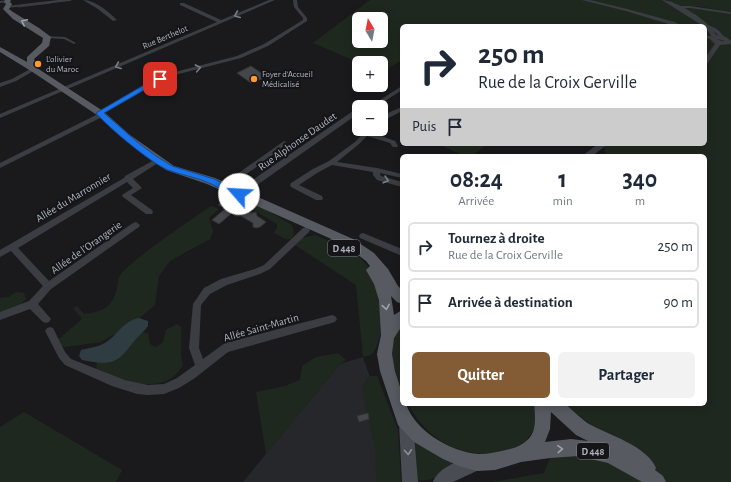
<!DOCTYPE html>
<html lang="fr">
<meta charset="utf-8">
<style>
body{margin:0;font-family:"Alegreya Sans",sans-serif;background:#f2f2f3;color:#1f2937;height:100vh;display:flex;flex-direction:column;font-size:15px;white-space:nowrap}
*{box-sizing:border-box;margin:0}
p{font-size:13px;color:#747a83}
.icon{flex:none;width:22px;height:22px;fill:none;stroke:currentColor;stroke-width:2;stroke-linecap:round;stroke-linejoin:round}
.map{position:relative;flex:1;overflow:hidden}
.side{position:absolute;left:400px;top:154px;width:307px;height:252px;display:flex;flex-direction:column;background:#fff;border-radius:6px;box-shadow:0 2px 10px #0003}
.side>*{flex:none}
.hud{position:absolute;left:400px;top:24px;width:307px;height:122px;border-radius:6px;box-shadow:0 2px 10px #0003;background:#fff;color:#1f2937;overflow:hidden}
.needle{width:26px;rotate:350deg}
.buttons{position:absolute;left:352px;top:12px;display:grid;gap:8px}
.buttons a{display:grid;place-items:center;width:36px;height:36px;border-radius:6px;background:#fff;box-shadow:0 2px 10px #0003;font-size:20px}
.pin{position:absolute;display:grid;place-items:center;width:34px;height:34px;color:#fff;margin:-17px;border-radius:8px;box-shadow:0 2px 6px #0006}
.me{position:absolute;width:44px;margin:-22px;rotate:296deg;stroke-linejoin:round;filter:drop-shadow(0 0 3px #0008)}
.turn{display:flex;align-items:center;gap:14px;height:84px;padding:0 12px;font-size:18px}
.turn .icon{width:52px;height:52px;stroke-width:2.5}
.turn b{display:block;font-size:28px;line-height:34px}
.then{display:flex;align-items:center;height:38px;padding:0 12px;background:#0003;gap:8px;font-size:15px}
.eta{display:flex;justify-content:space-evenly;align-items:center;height:68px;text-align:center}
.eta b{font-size:24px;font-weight:700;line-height:28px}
.primary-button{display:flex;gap:8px;margin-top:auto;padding:8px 12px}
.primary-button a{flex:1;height:46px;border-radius:6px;background:#835c35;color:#fff;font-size:16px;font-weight:700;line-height:46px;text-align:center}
.primary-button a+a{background:#f2f2f3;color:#1f2937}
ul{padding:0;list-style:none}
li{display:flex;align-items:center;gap:12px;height:50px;margin:0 8px 6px;padding:0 4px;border:2px solid #e0e1e3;border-radius:6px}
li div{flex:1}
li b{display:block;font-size:15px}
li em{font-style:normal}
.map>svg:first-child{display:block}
.built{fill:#26272a}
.green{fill:#1f281f;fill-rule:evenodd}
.water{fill:#2f3c42}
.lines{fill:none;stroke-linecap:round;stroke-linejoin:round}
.stream{stroke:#2f3c42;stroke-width:1}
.building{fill:#44464a;stroke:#343539}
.minor{fill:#3b3d42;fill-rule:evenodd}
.tertiary{fill:#3b3d42;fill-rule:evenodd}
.secondary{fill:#494c52;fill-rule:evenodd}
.primary{fill:#575b61;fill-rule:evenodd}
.oneway{stroke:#797e86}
.oneway2{stroke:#9ba2ab}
.oneway3{stroke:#899098}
.route{fill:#1a73e8;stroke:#114b97}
.poi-dot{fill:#fd9a32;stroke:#151518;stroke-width:1.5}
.labels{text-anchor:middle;stroke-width:4;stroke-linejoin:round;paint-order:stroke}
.far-street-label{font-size:9px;fill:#acb4bd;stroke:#151518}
.far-poi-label{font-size:9px;fill:#acb4bd;stroke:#151518;text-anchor:start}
.shield{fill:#151518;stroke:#7f848c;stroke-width:1}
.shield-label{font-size:10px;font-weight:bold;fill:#acb4bd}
.street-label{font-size:11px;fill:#acb4bd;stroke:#151518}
</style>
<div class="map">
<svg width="731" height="482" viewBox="0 0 731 482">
<rect width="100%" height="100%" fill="#1a1a1d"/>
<path class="built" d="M363 357 377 398V482H243L340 364Z"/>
<path class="green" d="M370 0H731V12L696 6 695 8 731 13V482H666L564 404H705V156H607L603 144H705V26H402V60L382 72 381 63H360L313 43ZM359 19H381V41H359Z
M438 144H487L472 156H464Z
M234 194 263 208 292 225 294 233 291 239H285L274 233 277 228V224L232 197Z
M211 206 219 209 209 218 213 231 210 239 170 261 159 276 155 305 131 325 101 342 65 347 53 344 82 319 73 308 77 306 84 314C100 312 111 309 116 292 118 288 117 282 119 277 126 263 195 217 211 206Z
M315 235C330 242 352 248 363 261 371 269 379 281 382 292 384 306 382 344 372 354 369 356 366 356 363 357L356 285 295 245 302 238Z
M16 292 24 293 26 299 20 305 0 313V298L9 297Z
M177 324 181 327V356L183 365C180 369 177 374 173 377 149 393 120 378 96 369L97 361 135 332 148 333 150 344 156 347 163 342 166 330Z
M402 324V392L392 358 393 338Z
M338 353 346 360 340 364 266 454 256 392 285 386 300 380 302 366 316 357Z
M369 376H377L398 430 401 482H376L375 449 362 390 363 385Z
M408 404H535C535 413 536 423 533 431 527 443 515 448 504 451 463 461 427 440 408 404Z
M24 412 122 470 116 482H0V427Z
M416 442 452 463 453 466C438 477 433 482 414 480L412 445Z
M595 453 654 482H493L544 473 551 456Z"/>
<path class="water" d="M139 318 148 321V326C145 331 139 335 135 340 117 364 112 366 82 360L79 356 81 350C88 348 97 347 103 344 117 337 122 321 139 318Z"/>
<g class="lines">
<path class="stream" d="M18 7 51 3"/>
</g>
<path class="building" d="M251 66 267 77 251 83 237 73Z
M223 201 230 205 232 203 250 213 256 212 257 216 266 222 260 227 256 228 253 227V223L241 216H235L232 213 219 224 212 220 226 208 218 205Z
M368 413 369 419 359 422 357 416Z"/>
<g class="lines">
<path class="minor" d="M9 0V2L0 3V1Z
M58 0H72L70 1 7 8 5 7 7 6Z
M83 0C95 0 109 12 117 20L113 21 98 9Z
M269 0H275L0 118V114L217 22 180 5V3H184L221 20Z
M293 0H297L298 7 307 18V21L268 46 241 58 171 76 162 80 103 114 105 115 104 116 0 168V163L98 114 97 113 98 112 158 78 167 74 237 56 264 44 303 20V18L294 7Z
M582 0H590L627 9 675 22 681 26H675L626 11Z
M676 6H690L731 12V14L690 8H674V6Z
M705 25C714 25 721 32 725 38L721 39 716 33 708 28 705 30Z
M705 35 714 37V38L712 39 705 38Z
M45 36 65 37 76 43 74 44 64 39 47 38 45 37Z
M32 68 37 69 16 81 0 87V83L12 79Z
M402 86V90L376 107H369Z
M402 107V111L381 122V117L390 112Z
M359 109V113L250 190H244L243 188 244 186 353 111Z
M367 129H373L370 132 395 141 398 146 397 147H393L390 143 367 136 359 144 337 162 377 168 402 174V178L380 173V174L381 176 402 182V187L377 180 373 175V172L332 165 317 173 299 185 322 196 323 198 322 200H316L291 187 290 185 291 183 313 169 329 161 355 142Z
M284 141 286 142V144C275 153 231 189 218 187L217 185 218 183 240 172Z
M156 159H160L161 161 133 179 142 188 131 195 152 210 153 212 152 214H146L123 197 122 195 133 188 127 182 18 248 49 281 133 223 136 222 140 225 139 227 51 289 38 304 51 319 49 322 46 323 43 322 30 309 0 320V312L29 301 43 286 11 251 0 257V250L124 178 125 176Z
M306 227 310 230 309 232 270 269 260 274 227 285 210 294 201 305 199 348 203 359 225 343 332 315 335 316 337 319 335 322 228 352 195 378 179 388 164 394 148 395 137 394 112 386 65 365 59 358 45 331 47 328 50 327 53 328 65 352 71 359 125 380 148 385 164 384 177 378 195 365 189 348 193 304 204 288 221 279 255 269 264 265 303 228Z
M363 233 402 249V256L360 238 359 236 360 234Z"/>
<path class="tertiary" d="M662 0C676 0 711 22 716 35L726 37 731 41V44L720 45 707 64 705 65V58L715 44 709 38 711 36 705 26H703ZM716 39 722 40 725 42Z
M598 144H608L592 156H582Z"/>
<path class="secondary" d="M406 416 411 418 413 423 418 482H402L399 423 401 418Z
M477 454 483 456 485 462 483 468 453 482H433C439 466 462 460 477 454Z"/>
<path class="primary" d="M5 0H11L10 2 12 4 9 9 13 12 39 28 51 37 49 46 34 59 37 68 103 111 130 135 174 166 215 178 353 239 374 253 388 269 398 286 402 290V304L397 302 391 296 394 315 402 310V326L394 338 392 354 395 371 402 393V404H406C415 431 451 452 479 454 488 454 497 452 506 450 517 448 529 442 533 432 536 423 535 413 534 404H565C573 410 581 419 589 424 609 435 647 446 656 468L655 470 663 476 666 482H642L608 463 578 456 550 458 521 462 495 470 477 471 459 466 443 459 414 442 398 425 380 371 377 354 381 335 379 300 374 284 366 270 370 266 366 261 345 245 207 184 166 170 124 139 97 115 31 71 0 52V47L27 62V57L42 43 43 38 13 19 3 9 6 4 4 2ZM551 412 576 435 588 441 571 439 545 442 550 429Z"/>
</g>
<defs><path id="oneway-chevron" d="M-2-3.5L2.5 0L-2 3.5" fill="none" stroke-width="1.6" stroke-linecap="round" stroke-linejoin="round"/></defs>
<g class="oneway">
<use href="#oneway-chevron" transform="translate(237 15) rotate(157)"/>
<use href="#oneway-chevron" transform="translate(118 66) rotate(157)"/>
<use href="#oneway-chevron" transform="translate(198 68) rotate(-11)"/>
<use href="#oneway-chevron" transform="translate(386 180) rotate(16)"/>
</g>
<g class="oneway2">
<use href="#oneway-chevron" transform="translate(24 22) rotate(-153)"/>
<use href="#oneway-chevron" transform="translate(386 307) rotate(80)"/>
<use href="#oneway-chevron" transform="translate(560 449) rotate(-3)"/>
</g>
<use class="oneway3" href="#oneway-chevron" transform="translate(408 452) rotate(86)"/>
<path class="route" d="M158 77 163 79 104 113 136 141 156 156 172 166 214 179 242 192 244 194 242 196C235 198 217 186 209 183 196 177 181 175 168 170 151 163 109 128 96 113Z"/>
<g class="poi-dot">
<circle cx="38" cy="64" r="4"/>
<circle cx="254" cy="79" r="4"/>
</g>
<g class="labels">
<g class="far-street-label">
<text transform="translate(165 37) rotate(-23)" y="3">Rue Berthelot</text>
</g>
<g class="far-poi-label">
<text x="46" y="62">L'olivier<tspan x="46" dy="10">du Maroc</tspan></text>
<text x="262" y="77">Foyer d’Accueil<tspan x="262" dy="10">Médicalisé</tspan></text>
</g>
<g class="shield">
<rect x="328" y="240" width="32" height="16" rx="3"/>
<rect x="577" y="443" width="32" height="16" rx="3"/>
</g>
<g class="shield-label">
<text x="344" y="252">D 448</text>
<text x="593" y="455">D 448</text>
</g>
<g class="street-label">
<text transform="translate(297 141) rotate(-35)" y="4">Rue Alphonse Daudet</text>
<text transform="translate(73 197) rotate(-31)" y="4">Allée du Marronnier</text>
<text transform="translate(86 247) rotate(-35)" y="4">Allée de l'Orangerie</text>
<text transform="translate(261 327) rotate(-16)" y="4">Allée Saint-Martin</text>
</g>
</g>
</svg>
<div class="buttons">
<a><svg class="needle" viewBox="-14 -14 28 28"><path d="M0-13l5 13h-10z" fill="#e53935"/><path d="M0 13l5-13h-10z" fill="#747a83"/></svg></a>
<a>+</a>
<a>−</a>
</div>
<div class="pin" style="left:160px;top:79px;background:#d93025"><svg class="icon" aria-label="arrive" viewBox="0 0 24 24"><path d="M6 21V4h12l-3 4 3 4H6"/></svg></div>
<svg class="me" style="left:239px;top:194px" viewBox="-20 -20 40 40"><circle r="19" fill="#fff"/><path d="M0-13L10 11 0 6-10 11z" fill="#1a73e8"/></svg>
<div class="hud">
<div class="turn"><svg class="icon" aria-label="right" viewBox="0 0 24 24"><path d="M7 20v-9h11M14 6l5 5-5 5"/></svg><div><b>250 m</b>Rue de la Croix Gerville</div></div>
<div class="then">Puis<svg class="icon" aria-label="arrive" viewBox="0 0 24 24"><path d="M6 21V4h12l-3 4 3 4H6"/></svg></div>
</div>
<section class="side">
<div class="eta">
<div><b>08:24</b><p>Arrivée</p></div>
<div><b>1</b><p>min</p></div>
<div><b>340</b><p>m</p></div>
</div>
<ul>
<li><svg class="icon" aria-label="right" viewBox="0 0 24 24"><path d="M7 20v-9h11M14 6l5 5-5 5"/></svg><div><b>Tournez à droite</b><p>Rue de la Croix Gerville</p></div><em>250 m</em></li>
<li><svg class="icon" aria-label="arrive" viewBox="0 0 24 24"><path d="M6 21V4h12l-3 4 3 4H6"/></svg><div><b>Arrivée à destination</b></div><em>90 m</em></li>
</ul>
<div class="primary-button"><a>Quitter</a><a>Partager</a></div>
</section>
</div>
